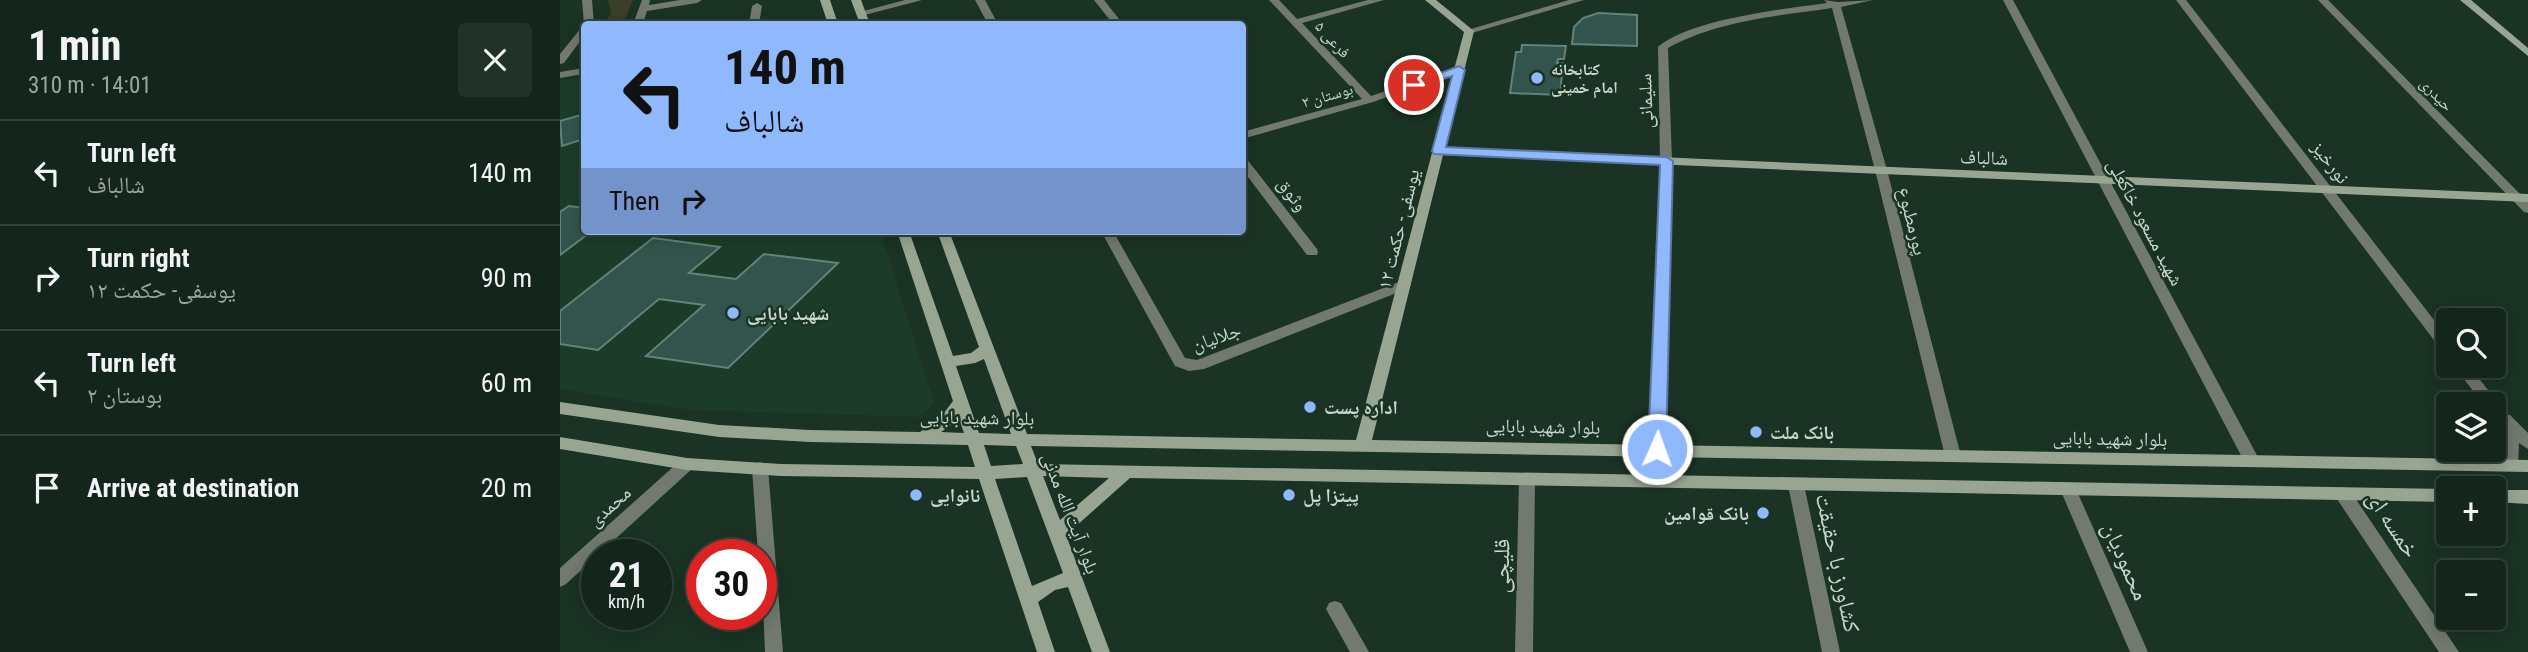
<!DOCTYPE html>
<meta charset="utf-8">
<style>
body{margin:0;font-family:"Roboto Condensed","Noto Naskh Arabic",sans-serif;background:#213228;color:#f1f3f6;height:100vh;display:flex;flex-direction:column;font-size:26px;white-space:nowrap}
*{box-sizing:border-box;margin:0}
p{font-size:23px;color:#9da5a3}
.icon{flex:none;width:38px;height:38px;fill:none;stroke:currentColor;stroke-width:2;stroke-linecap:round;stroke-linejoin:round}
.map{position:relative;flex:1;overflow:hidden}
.details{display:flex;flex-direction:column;background:#14261b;width:560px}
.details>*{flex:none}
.banner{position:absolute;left:21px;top:21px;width:665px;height:214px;border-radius:7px;box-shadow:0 4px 18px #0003,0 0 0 2px #33433a;background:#90b8fd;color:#111;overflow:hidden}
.controls{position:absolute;left:1876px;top:308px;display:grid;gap:14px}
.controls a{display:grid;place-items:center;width:70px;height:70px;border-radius:7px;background:#14261b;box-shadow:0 4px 18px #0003,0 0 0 2px #33433a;font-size:35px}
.speed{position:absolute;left:21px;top:539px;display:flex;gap:14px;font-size:35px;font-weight:700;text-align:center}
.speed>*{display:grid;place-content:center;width:91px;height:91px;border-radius:50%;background:#14261b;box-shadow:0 4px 18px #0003,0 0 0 2px #33433a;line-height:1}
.speed small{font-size:18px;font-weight:400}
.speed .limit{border:10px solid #d22;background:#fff;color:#111}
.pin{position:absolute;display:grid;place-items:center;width:60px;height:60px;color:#fff;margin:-30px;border:4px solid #fff;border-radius:50%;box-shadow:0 2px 7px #0007}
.me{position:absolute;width:77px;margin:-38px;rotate:2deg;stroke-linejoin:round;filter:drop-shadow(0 0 5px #0008)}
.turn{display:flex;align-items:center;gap:24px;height:147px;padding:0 28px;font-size:32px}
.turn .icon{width:91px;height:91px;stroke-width:2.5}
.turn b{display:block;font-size:49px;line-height:60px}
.then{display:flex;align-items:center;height:66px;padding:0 28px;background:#0003;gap:14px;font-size:26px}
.round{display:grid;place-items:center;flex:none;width:74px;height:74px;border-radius:7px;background:#213228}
.headline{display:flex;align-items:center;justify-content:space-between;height:119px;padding:0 28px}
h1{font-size:42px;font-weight:700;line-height:52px}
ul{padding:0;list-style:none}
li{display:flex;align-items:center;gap:21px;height:105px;padding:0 28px;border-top:2px solid #33433a}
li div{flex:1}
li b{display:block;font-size:26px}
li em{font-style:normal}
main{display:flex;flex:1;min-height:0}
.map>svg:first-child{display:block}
.built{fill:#1c3c29}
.green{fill:#3b3e28}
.building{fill:#33544c;stroke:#61837a;stroke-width:2}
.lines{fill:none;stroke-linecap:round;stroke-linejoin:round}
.street{fill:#72796e;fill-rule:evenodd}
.secondary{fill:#99a593;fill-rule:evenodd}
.route{fill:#90b8fd;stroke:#5e78a4;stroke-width:2}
.poi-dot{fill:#90b8fd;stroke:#1a3324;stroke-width:2.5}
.labels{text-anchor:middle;stroke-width:5;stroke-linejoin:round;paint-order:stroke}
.far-street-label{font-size:16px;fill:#c9d8ce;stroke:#1a3324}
.far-poi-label{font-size:16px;font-weight:bold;fill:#c9d8ce;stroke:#1a3324;text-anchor:start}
.street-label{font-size:19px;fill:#c9d8ce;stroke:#1a3324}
.poi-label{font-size:19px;font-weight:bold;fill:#c9d8ce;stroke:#1a3324;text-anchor:start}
.near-street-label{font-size:23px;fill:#c9d8ce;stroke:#1a3324}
</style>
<main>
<section class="details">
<div class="headline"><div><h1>1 min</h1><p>310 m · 14:01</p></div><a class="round"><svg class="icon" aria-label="close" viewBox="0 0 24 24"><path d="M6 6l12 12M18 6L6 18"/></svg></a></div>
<ul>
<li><svg class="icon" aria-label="left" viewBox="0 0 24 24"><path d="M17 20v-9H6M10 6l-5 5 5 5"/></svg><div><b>Turn left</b><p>شالباف</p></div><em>140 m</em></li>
<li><svg class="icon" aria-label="right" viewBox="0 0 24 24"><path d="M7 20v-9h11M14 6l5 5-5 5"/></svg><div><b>Turn right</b><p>یوسفی- حکمت ۱۲</p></div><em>90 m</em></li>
<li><svg class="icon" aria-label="left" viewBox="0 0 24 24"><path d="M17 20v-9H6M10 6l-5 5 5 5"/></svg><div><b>Turn left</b><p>بوستان ۲</p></div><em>60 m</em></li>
<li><svg class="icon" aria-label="arrive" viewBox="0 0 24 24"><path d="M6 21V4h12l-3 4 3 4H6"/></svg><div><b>Arrive at destination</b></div><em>20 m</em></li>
</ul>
</section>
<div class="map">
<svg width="1968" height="652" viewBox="0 0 1968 652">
<rect width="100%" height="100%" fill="#1a3324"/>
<path class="built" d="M24 77V231H315L322 237 374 403 359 417 131 410 0 389V80Z"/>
<path class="green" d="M48 0H73L63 24H43L51 14Z"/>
<path class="building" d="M1038 13 1077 15V46L1012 44 1014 27 1023 18Z
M962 45 1006 46 1004 59H998L997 63H1003L1000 95 950 93 956 52H961Z
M24 114V139L2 146 0 121Z
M9 206 24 208V231H32L0 255V212Z
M93 238 160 247 129 273 176 279 204 254 278 263 168 368 86 356 144 305 99 299 38 350 0 344V311Z"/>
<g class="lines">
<path class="street" d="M22 0H32L34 24H24Z
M82 0H90L89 5 120 0H142L137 3 87 11 83 24H73Z
M345 0H362L301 16 296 13Z
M415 0H425L438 24H428Z
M534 0H544L563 24H553Z
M709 0H719L737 19 808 0H824L742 23 811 96 895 68 899 67 904 70 813 102 682 139V132L802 99Z
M1009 0H1024L912 33 904 31Z
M1264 0 1278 2 1313 0 1281 7 1327 170 1401 456 1399 460 1393 462 1387 460 1385 456 1315 170 1272 8C1217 16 1157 21 1108 48L1112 161 1105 448 1103 452 1097 454 1091 452 1089 448 1100 161 1098 47C1130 19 1224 9 1267 3Z
M1443 0H1453L1700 461 1698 465 1692 467 1686 465Z
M1616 0H1626L1888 338V353L1883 352Z
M1758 0H1768L1968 202V213L1964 212Z
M197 3 202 6 199 24H189L192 6Z
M24 27V36L4 63 0 64V54L21 28Z
M24 68V74L0 78V72Z
M682 157 686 158 757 249 758 252 757 255H747L682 169Z
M541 231H553L625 358 637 360 839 282H849L851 285 849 288 644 369 629 371 615 366Z
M1894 366H1909L1936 400 1944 414 1950 415 1968 433V449L1959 443 1958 465 1956 469 1950 471 1944 469 1942 465 1943 441 1934 424V404H1923Z
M127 458 133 460 135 464 133 468 6 584 0 587V568L121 460Z
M200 462 206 464 208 468 223 652H205L201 555H198L192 468 194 464Z
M967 474 973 475 975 480 973 652H955L959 480 961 475Z
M1236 479 1242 480 1244 485 1280 652H1262L1228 485 1230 480Z
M1508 483 1514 484 1516 489 1588 652H1570L1500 489 1502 484Z
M1783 487 1789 489 1899 652H1879L1777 499 1775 494 1777 489Z
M775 601 781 603 809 652H790L766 609 769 603Z"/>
<path class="secondary" d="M260 0H270L278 24H268Z
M291 0H301L310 24H300Z
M865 0H876L914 31 885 148 1968 194V202L883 155 812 440 1968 460V472L471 446 478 464 1888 489V502L570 478 506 535 550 652H532L508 587 495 590 478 602 495 652H477L419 479 221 476 127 470 0 449V437L127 458 221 464 415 467 408 445 250 442 159 437 0 414V402L159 425 250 430 360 432 381 417 393 401 337 231H349L393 356 411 353 419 347 377 231H389L467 434 796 440 904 32ZM424 359 451 434 419 433 396 366 415 363ZM398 416 404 433 381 432 391 425ZM424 445 456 446 463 464 431 466ZM483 476 549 478 500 520ZM467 477 503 573 472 586 435 479Z
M1900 0H1911L1968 48V56Z
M1934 490H1968V504L1934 502Z"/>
</g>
<path class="route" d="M899 66 905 70 886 147 1106 157 1113 161 1106 449 1104 453H1091L1088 449 1100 165 874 154 872 151 892 76 854 89 848 85Z"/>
<g class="poi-dot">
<circle cx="977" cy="78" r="7"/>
<circle cx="173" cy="313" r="7"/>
<circle cx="750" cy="407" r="7"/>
<circle cx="1196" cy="432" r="7"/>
<circle cx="356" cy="495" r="7"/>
<circle cx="729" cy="495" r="7"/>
<circle cx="1203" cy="513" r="7"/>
</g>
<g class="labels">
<g class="far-street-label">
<text transform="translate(773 39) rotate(47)" y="6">فرعی ۵</text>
<text transform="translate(1877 94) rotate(46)" y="6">حیدری</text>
<text transform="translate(767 95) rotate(-16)" y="6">بوستان ۲</text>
</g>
<g class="far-poi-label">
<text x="991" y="75">کتابخانه<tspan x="991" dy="18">امام خمینی</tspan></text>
</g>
<g class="street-label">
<text transform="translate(1085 101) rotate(-92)" y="7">سلیمانی</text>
<text transform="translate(1424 157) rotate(2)" y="7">شالباف</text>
<text transform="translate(1771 162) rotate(52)" y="7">نورخیز</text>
<text transform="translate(733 194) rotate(53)" y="7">وثوق</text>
<text transform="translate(1353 221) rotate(76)" y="7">پورمطبوع</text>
<text transform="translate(1586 222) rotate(62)" y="7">شهید مسعود خاکعلی</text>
<text transform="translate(838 229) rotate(-76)" y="7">یوسفی- حکمت ۱۲</text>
<text transform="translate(656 337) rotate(-19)" y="7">جلالیان</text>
<text transform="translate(417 417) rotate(1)" y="7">بلوار شهید بابایی</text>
<text transform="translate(983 426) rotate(1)" y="7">بلوار شهید بابایی</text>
<text transform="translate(1550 438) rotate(1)" y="7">بلوار شهید بابایی</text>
<text transform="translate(49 506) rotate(-42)" y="7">محمدی</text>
<text transform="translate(511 513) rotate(69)" y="7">بلوار آیت الله مدنی</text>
</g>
<g class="poi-label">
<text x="187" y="320">شهید بابایی</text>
<text x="764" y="414">اداره پست</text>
<text x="1210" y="439">بانک ملت</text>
<text x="370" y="502">نانوایی</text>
<text x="743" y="502">پیتزا پل</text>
<text x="1189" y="520" text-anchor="end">بانک قوامین</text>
</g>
<g class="near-street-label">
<text transform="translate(1833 524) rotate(56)" y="8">خمسه ای</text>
<text transform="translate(1566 561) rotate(66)" y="8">محمودیان</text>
<text transform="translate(1278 563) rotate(78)" y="8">کشاورز با حقیقت</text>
<text transform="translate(941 566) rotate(-89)" y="8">قلیچی</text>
</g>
</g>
</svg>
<div class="controls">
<a><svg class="icon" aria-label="search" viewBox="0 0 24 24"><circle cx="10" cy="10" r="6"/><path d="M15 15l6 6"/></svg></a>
<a><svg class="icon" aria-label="layers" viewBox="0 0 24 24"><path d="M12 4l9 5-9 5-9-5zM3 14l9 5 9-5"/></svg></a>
<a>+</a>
<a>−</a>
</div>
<div class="speed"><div>21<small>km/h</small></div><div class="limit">30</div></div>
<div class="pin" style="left:854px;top:85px;background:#d93025"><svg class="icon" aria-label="arrive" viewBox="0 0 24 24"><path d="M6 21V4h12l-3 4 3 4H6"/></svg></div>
<svg class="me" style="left:1097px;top:449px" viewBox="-20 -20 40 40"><circle r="17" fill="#90b8fd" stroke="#fff" stroke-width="3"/><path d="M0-11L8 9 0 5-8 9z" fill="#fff"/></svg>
<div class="banner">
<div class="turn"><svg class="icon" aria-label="left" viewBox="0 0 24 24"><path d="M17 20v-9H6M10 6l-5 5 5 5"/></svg><div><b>140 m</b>شالباف</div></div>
<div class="then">Then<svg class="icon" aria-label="right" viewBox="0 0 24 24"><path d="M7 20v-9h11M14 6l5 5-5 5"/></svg></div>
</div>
</div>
</main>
